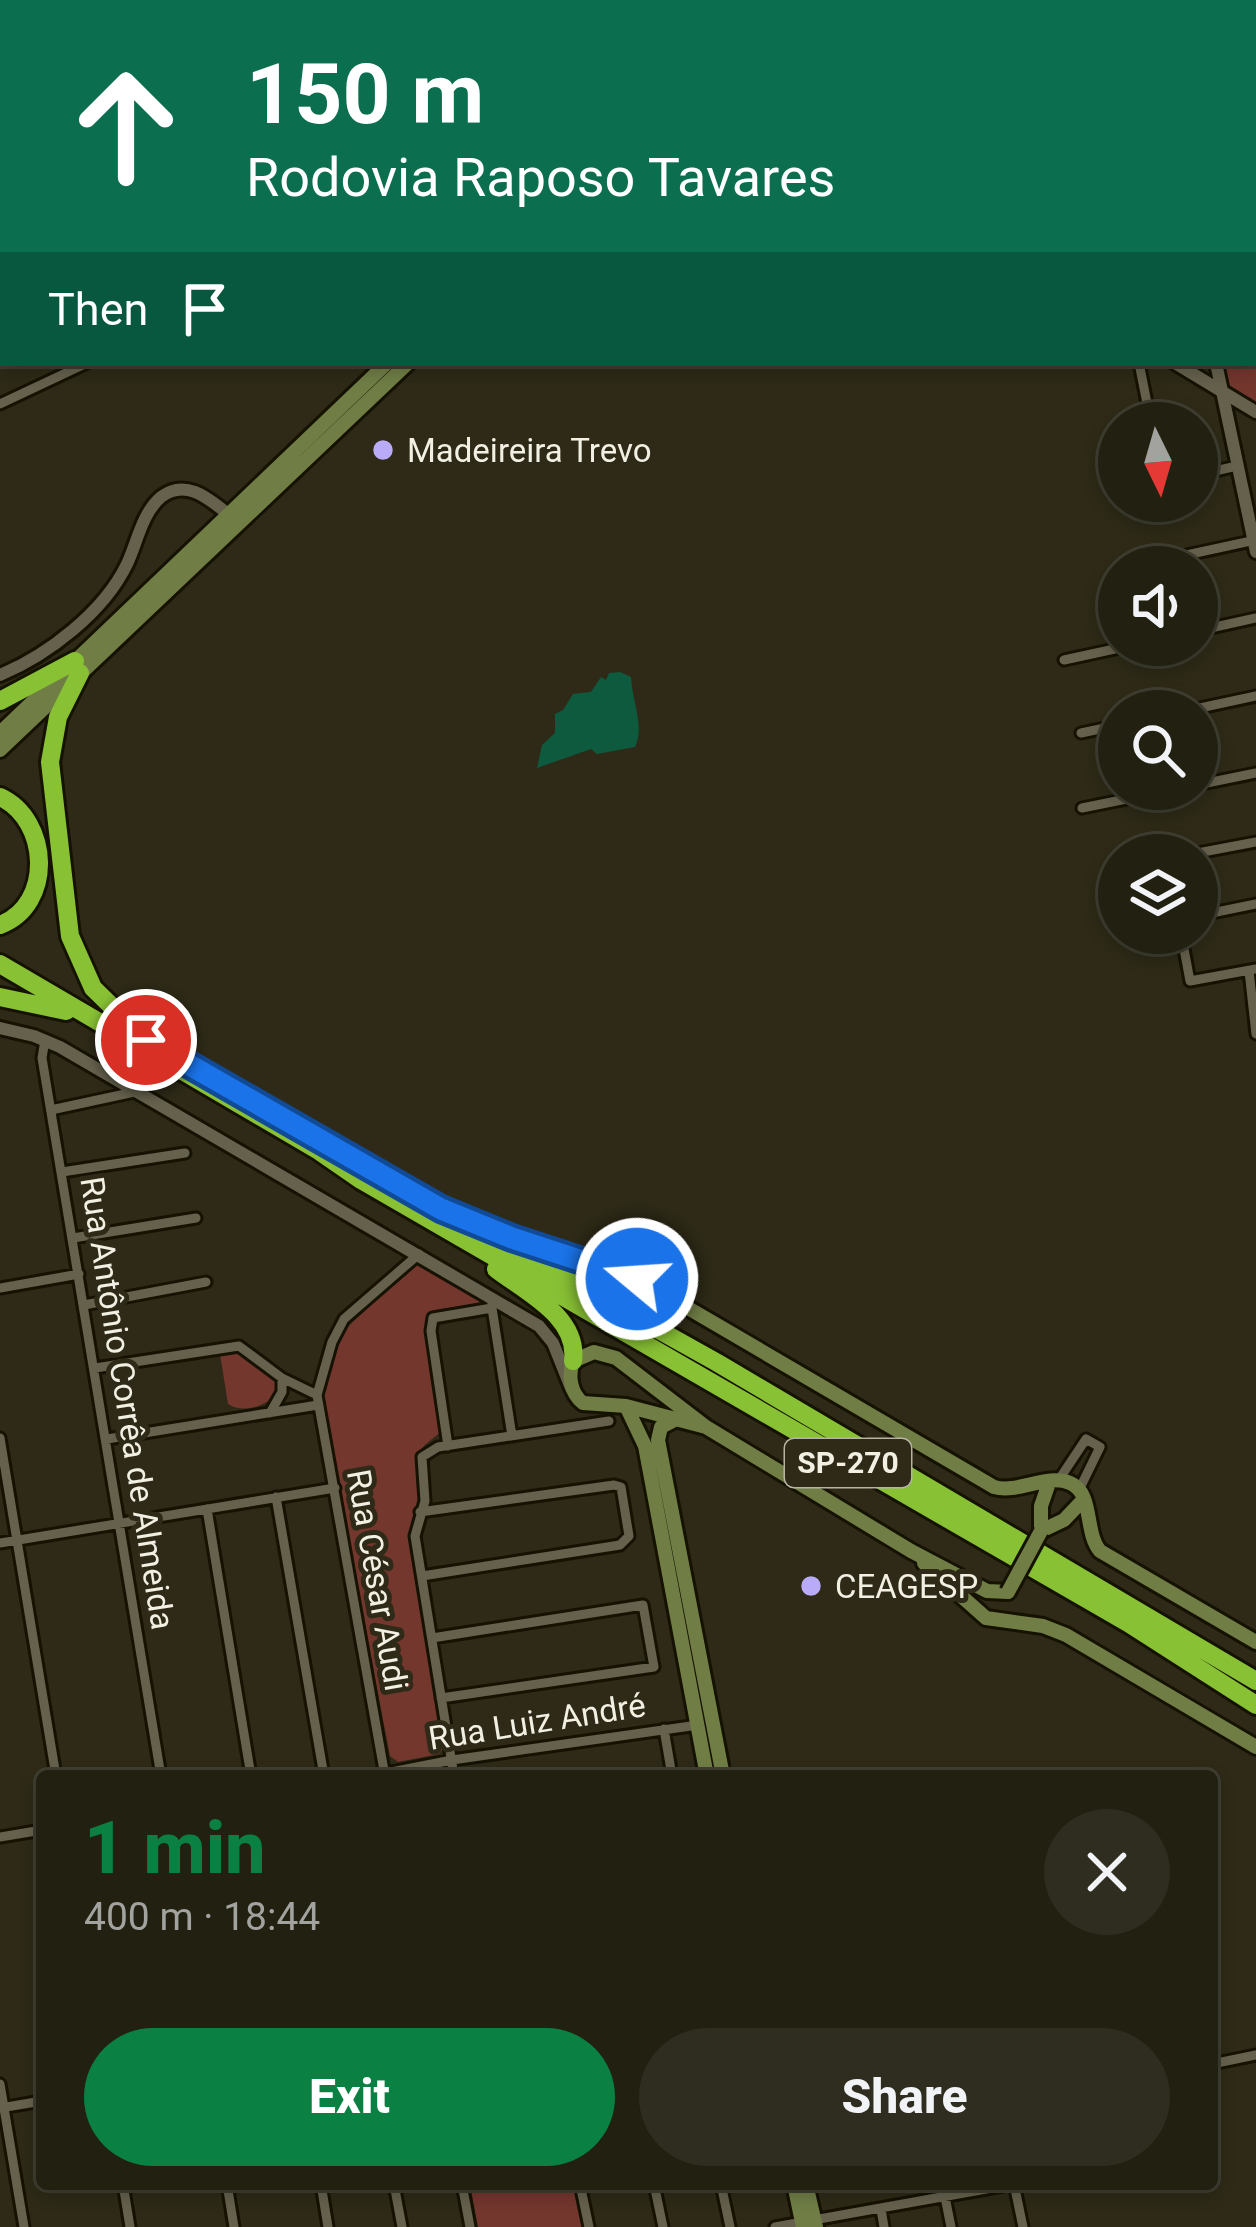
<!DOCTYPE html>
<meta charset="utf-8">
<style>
body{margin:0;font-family:Roboto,sans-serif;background:#2e2d1f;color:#f1f3f6;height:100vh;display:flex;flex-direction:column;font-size:45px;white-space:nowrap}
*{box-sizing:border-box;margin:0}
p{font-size:39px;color:#a2a39f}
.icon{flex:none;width:66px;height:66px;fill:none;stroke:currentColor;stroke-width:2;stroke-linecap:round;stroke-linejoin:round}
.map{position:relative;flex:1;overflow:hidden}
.side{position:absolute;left:36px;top:1770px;width:1182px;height:420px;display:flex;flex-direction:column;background:#222011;border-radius:12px;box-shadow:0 6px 18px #0003,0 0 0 3px #3f3e31}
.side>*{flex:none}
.hud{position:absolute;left:0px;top:0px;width:1257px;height:366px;box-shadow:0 6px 18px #0003,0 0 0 3px #3f3e31;background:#0b6e4f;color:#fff;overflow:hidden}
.needle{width:78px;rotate:175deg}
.controls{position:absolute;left:1098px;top:402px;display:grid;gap:24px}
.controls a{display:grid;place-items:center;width:120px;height:120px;border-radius:50%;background:#222011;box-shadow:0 6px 18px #0003,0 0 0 3px #3f3e31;font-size:60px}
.pin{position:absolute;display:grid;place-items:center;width:102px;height:102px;color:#fff;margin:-51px;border:6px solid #fff;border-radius:50%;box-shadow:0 3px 12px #0007}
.me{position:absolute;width:132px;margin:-66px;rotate:288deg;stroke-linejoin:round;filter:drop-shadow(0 0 9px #0008)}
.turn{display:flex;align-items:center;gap:42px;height:252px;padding:0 48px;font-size:54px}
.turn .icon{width:156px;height:156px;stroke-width:2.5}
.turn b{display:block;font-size:84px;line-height:102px}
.then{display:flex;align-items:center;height:114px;padding:0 48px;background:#0003;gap:24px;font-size:45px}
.round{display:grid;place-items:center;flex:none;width:126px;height:126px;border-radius:63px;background:#2e2d1f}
.headline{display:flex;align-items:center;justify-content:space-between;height:204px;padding:0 48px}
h1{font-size:72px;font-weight:800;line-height:90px;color:#0b8043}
.primary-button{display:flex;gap:24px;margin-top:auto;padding:24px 48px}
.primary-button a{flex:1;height:138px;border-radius:72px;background:#0b8043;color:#fff;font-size:48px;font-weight:800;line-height:138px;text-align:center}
.primary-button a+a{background:#2e2d1f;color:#f1f3f6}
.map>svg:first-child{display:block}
.green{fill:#73372e}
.water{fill:#0e5a3e}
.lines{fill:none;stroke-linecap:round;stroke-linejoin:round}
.minor-casing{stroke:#161202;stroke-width:15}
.tertiary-casing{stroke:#161202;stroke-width:18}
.secondary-casing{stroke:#161202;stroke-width:20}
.motorway-casing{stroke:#161202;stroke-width:24}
.minor{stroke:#66614d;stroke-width:9}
.tertiary{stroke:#66614d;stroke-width:12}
.secondary{stroke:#707e46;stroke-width:14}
.motorway{stroke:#88c134;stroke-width:18}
.secondary-bridge-casing{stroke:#161202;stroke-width:20;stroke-linecap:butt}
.secondary-bridge{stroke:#707e46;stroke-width:14}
.route-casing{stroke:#114b97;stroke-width:30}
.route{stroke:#1a73e8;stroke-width:21}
.poi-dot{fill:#b9abf7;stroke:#2e2a17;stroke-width:4.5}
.labels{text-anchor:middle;stroke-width:10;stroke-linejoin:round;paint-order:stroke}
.shield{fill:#2e2a17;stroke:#b7b4a6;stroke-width:3}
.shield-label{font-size:30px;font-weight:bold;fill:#f2efe3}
.poi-label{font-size:33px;fill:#f2efe3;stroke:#2e2a17;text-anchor:start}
.street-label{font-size:33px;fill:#f2efe3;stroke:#2e2a17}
</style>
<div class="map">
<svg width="1256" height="2227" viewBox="0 0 1256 2227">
<rect width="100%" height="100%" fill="#2e2a17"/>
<path class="green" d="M1254 355 1256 357V403L1229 385 1223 363H1254Z
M417 1262 480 1300 479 1303 436 1310 428 1319 426 1333 441 1432C408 1457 418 1454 419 1491 419 1504 412 1518 409 1531L444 1747 439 1754 398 1762 390 1756 321 1397 341 1333Z
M236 1349 275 1376 278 1392C268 1406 243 1414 228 1404L220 1354 222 1350Z
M470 2184H575L584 2227H478Z"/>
<path class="water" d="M620 672 631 677C632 701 645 727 635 747L597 754 591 749 537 768 542 745 555 733V714L563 710 573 694 591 692 601 677 606 680 609 673Z"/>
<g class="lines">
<g class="minor-casing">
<path id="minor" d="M151 0 155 3
M315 0 320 3
M495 0 496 3
M1173 0 1174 3
M98 3 100 0
M303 3 305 0
M1035 3 1048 0
M1254 35 1256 34
M0 135 3 137
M1254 175 1256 185
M0 205 3 211
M1254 304 1256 303
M0 312 3 311
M1139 363 1151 423
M0 404 87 363
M1197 475 1237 466
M1112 493 1119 491
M1131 567 1256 540
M1197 631 1256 618
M1064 660 1133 645
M1186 711 1256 696
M1081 733 1119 725
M1197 785 1256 773
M1082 808 1176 789
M1187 855 1256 842
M1197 916 1256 904
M1181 933 1190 981 1256 969
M1249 971 1256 1034
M45 1040 42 1058 161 1776
M51 1110 139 1091
M62 1172 185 1153
M73 1238 196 1218
M0 1288 79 1274
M84 1305 206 1282
M492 1308 512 1436
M95 1368 239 1346 282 1378 317 1395
M270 1413 282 1392V1378
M0 1438 56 1776
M107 1439 318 1405
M448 1446 431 1331 433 1318 492 1308V1299
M1058 1481 1086 1439 1100 1447 1079 1490
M276 1497 324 1776
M207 1509 251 1776
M420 1512 614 1485 621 1487 629 1536 620 1545 422 1576
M0 1543 335 1488
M432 1638 643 1605 654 1667 441 1698
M664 1729 672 1776
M371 1776 452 1760 698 1725
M385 1776 317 1395 332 1342 344 1319 419 1254
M454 1776 415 1536 425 1501 422 1457 438 1447 609 1421
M0 1837 42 1830
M1212 2064 1256 2055
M0 2084 24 2227
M0 2108 42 2101
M123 2184 130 2227
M227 2184 234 2227
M321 2184 328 2227
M394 2184 402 2227
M462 2184 470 2227
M580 2184 589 2227
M654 2184 663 2227
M721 2184 730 2227
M1014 2184 1023 2227
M945 2197 951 2227
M881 2209 884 2227
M775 2227 1014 2184"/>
</g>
<g class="tertiary-casing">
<path id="tertiary" d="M568 0 573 3
M679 0 684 3
M1254 346 1256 348
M1175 363 1256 412
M1216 363 1256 552
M0 675C48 655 104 612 127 564 137 543 142 513 161 497 186 478 209 499 228 514
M0 1028 34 1036 60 1047 539 1326 553 1343 571 1388"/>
</g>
<g class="secondary-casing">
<path id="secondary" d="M855 3 862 0
M884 3 890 0
M0 733 387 363
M0 750 408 363
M676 1301 994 1487C1018 1494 1047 1473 1070 1483 1094 1493 1084 1532 1100 1551L1256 1642
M626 1406 645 1446 707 1776
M680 1417 661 1427 658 1440 723 1776
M706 1427 626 1406 583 1403C570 1393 568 1375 573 1361L594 1352 616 1358 706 1427 911 1551 987 1591 1008 1592
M1049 1483 1041 1506V1531L1064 1520 1084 1499
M924 1563 986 1618 1043 1626 1066 1635 1256 1747
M794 2184 803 2227
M806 2184 816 2227"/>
</g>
<g class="motorway-casing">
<path id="motorway" d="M80 673 58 717 50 762 70 936 93 988 146 1040
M0 701 75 661
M0 797C50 820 54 905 0 925
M0 964 319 1151 361 1180 1128 1623 1256 1705
M0 997 66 1011
M335 1149 716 1362 1256 1681
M507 1236 637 1279 676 1301
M496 1269C526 1292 579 1317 573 1361"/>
</g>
<use href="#minor" class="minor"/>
<use href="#tertiary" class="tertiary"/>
<use href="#secondary" class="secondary"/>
<use href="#motorway" class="motorway"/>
<g class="secondary-bridge-casing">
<path id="secondary-bridge" d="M1008 1592 1041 1531"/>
</g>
<use href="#secondary-bridge" class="secondary-bridge"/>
</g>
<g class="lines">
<g class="route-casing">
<path id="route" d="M146 1040 441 1209 512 1238 637 1279"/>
</g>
<use href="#route" class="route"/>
</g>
<g class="poi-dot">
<circle cx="383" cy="450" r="12"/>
<circle cx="811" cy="1586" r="12"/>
</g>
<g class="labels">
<rect class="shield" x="785" y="1439" width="126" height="48" rx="9"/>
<g class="shield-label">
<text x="848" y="1473">SP-270</text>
</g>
<g class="poi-label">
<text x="407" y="462">Madeireira Trevo</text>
<text x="835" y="1598">CEAGESP</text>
</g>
<g class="street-label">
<text transform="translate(128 1403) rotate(81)" y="12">Rua Antônio Corrêa de Almeida</text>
<text transform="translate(378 1580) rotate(80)" y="12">Rua César Audi</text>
<text transform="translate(537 1721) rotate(-9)" y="12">Rua Luiz André</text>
</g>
</g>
</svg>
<div class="controls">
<a><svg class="needle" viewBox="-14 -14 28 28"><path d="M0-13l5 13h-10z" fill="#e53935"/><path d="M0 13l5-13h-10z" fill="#a2a39f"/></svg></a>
<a><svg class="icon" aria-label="sound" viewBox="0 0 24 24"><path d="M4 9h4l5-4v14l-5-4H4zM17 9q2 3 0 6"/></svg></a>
<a><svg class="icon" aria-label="search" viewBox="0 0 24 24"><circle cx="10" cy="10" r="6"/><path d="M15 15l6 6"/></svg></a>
<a><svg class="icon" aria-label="layers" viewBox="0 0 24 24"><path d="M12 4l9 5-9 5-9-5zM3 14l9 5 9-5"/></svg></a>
</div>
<div class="pin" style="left:146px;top:1040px;background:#d93025"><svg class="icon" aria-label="arrive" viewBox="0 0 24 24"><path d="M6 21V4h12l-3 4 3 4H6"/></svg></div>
<svg class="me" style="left:637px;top:1279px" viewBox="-20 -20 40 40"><circle r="17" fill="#1a73e8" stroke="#fff" stroke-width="3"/><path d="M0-11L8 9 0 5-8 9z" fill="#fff"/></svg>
<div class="hud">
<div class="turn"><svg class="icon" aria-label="ahead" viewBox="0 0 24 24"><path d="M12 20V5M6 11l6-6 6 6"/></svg><div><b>150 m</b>Rodovia Raposo Tavares</div></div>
<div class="then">Then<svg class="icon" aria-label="arrive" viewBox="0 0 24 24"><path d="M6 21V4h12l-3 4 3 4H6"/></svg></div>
</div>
<section class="side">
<div class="headline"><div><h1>1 min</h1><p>400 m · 18:44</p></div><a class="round"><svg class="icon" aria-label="close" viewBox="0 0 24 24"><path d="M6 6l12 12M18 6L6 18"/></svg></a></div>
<div class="primary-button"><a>Exit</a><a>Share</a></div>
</section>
</div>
